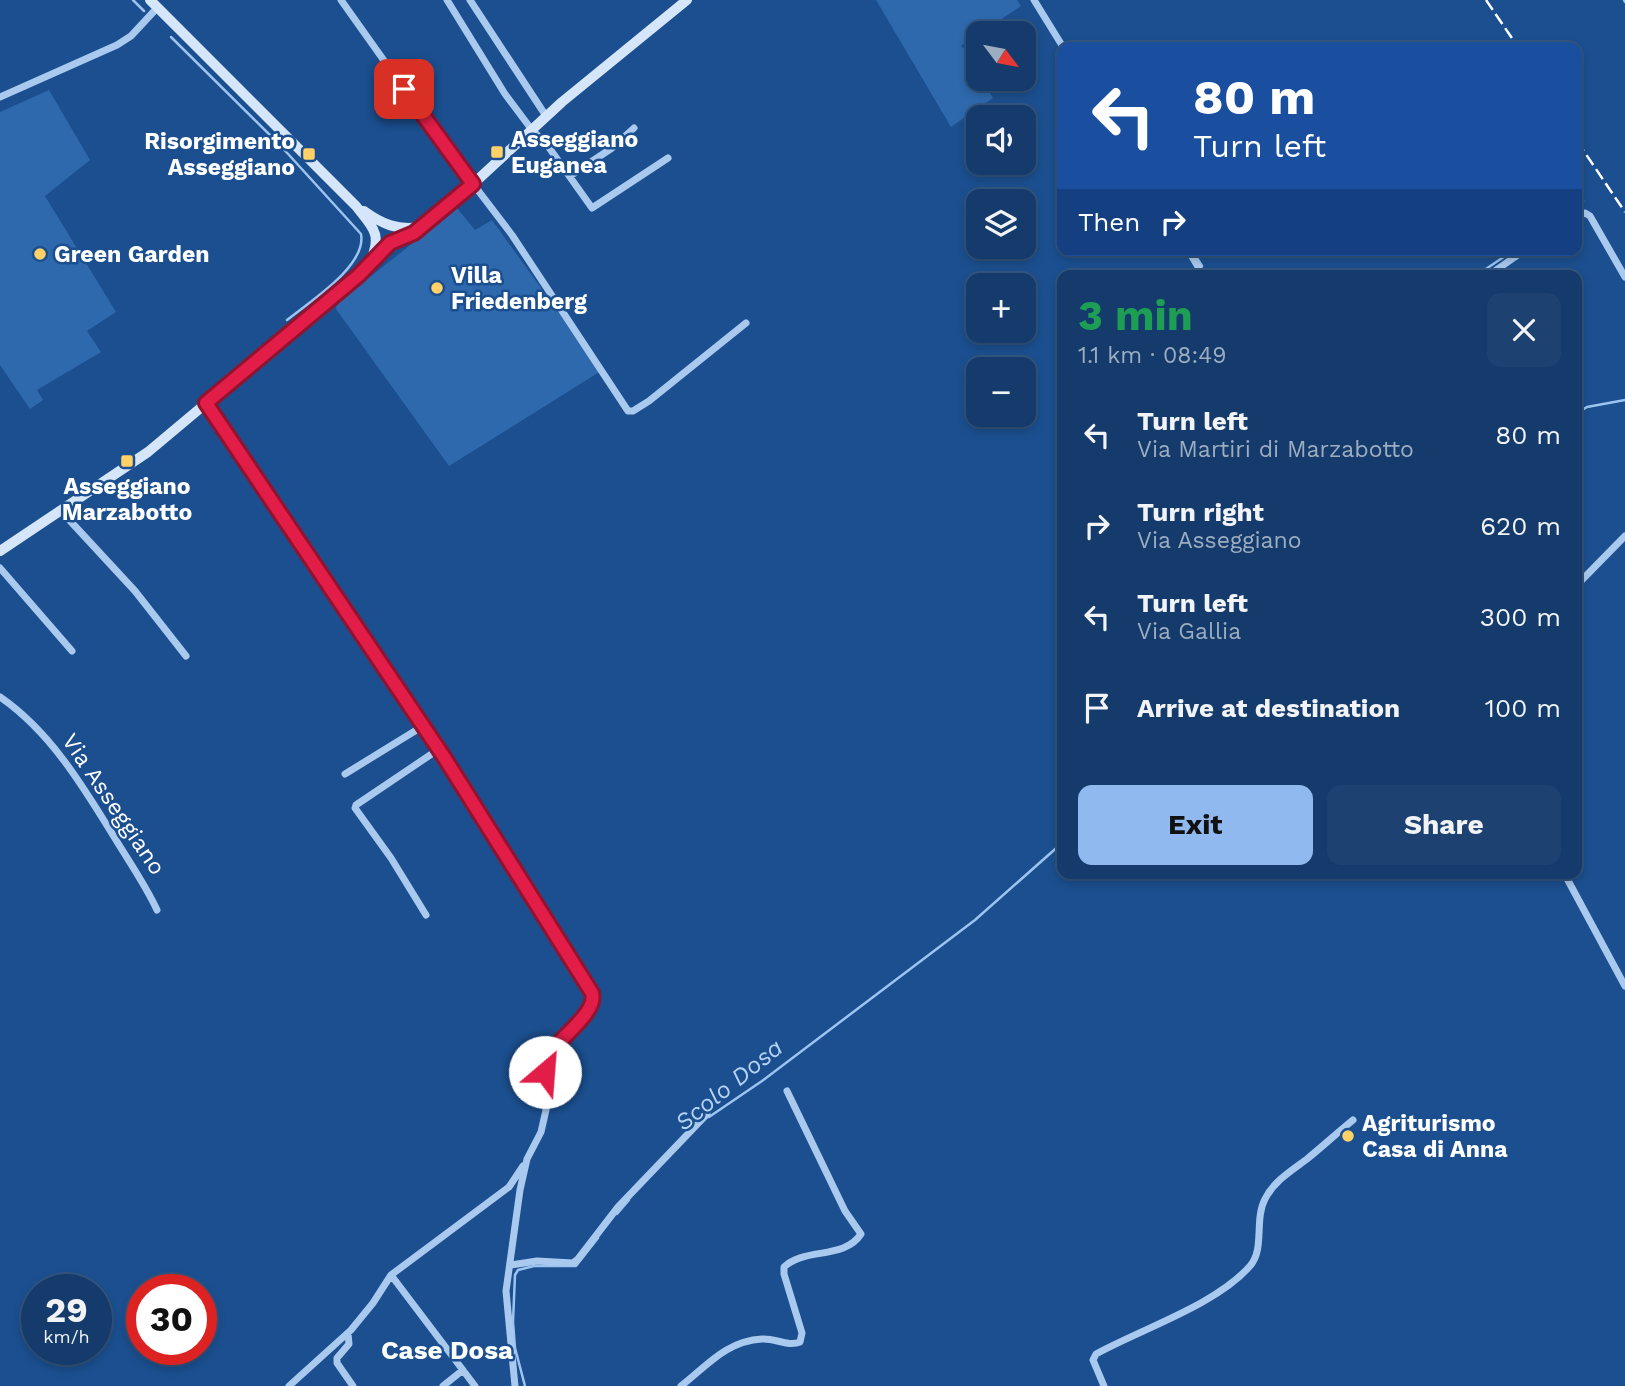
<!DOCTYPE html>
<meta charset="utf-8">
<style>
body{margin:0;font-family:"Work Sans",sans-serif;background:#1d4271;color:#f1f3f6;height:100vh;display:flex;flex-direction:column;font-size:26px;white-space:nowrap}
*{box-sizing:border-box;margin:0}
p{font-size:23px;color:#9dadc1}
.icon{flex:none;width:38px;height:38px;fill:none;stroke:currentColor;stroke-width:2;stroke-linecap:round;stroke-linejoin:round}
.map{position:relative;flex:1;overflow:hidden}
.side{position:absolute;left:1057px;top:270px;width:525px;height:609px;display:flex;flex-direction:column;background:#143b6b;border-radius:14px;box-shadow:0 4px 10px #0003,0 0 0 2px #33557e}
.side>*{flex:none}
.banner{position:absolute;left:1057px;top:42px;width:525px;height:214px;border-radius:14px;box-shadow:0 4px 10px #0003,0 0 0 2px #33557e;background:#1a4fa0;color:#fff;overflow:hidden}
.needle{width:46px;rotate:122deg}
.controls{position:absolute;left:966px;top:21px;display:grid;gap:14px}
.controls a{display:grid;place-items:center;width:70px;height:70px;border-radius:14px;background:#143b6b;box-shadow:0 4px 10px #0003,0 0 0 2px #33557e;font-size:35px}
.speed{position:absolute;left:21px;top:1274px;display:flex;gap:14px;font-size:35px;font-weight:700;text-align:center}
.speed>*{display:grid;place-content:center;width:91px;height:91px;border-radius:50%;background:#143b6b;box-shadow:0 4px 10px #0003,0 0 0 2px #33557e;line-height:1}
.speed small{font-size:18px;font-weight:400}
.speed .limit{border:10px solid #d22;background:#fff;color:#111}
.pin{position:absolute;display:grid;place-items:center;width:60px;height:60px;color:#fff;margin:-30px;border-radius:14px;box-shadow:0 4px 10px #0006}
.me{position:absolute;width:77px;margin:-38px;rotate:27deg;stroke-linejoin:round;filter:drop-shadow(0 0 5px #0008)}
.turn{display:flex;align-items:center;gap:24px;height:147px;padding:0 21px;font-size:32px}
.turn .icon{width:91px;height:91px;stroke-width:2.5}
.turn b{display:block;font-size:49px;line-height:60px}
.then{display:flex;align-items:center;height:66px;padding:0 21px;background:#0003;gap:14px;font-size:26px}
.round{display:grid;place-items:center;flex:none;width:74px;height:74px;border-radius:14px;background:#1d4271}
.overview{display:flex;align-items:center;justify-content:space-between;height:119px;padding:0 21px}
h1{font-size:42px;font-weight:700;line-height:52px;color:#1e9e55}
.button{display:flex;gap:14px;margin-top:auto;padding:14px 21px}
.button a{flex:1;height:80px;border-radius:14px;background:#90b9f0;color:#111;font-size:28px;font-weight:700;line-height:80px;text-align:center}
.button a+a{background:#1d4271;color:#f1f3f6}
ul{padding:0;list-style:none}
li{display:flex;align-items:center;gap:21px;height:91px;padding:0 21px}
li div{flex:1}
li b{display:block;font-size:26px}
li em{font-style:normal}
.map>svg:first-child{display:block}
.green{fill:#2e69ad}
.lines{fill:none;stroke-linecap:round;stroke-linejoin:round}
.stream{stroke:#9cc4f0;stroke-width:2.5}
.street{stroke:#a9c9ee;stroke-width:7}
.secondary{stroke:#d6e6fa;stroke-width:10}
.rail{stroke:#fff;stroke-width:2.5;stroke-dasharray:12 5;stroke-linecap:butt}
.route-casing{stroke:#92132f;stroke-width:18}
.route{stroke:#e11d48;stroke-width:12}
.poi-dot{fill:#ffd166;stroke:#1b4f8f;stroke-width:2.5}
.labels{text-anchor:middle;stroke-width:5;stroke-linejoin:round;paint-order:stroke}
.poi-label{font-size:23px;font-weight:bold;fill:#fff;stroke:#1b4f8f;text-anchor:start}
.street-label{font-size:23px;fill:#fff;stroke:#1b4f8f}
.water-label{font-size:24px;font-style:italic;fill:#b5d3f5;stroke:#1b4f8f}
.quarter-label{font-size:26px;font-weight:bold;fill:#fff;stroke:#1b4f8f}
</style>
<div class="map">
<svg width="1625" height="1386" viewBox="0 0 1625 1386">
<rect width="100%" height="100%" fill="#1b4f8f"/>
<path class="green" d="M876 0H1017L1021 6 961 46 963 48 978 38V72L966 55 978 75V79H981L993 98 951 127Z
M49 90 90 160 45 196 116 312 87 331 101 352 37 390 43 400 30 409 0 365V112Z
M457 208 475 230 492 220 601 371 449 466 336 309 337 303Z"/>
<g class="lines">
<path class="stream" d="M133 0 144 11
M1624 0 1625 2
M171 37 279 144 361 234C367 266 309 302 287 320
M1577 190 1583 201
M1192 250 1202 266
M1204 270 1207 275
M1477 275 1514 250
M1577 413 1587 407 1625 400
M709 1117 762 1081 975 920 1062 843
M617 1214 629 1200
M525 1386 515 1348 513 1322 515 1275 518 1270 534 1266H576L598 1238"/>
<path class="street" d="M341 0 451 155 512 235 628 411H633L649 401 746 323
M447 0 505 94 532 130 545 142 592 208 668 158
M470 0 546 116
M1034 0 1063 47
M0 97 117 45 131 36 157 8
M570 176 612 148 634 128
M1577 215 1585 213 1590 216 1625 277
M1188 250 1203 275
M1489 275 1525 250
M206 403 444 757 594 996 593 1002 589 1011 555 1047 547 1061 545 1071 546 1110 541 1132 527 1159 520 1190 506 1291 515 1386
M61 511 135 591 186 656
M0 568 72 651
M1577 585 1625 536
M0 697C51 732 84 788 116 840 130 863 146 886 157 910
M345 774 423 726
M1564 873 1625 986
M426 915 391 858 355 808 356 805 439 749
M511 1265 537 1261 573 1263 578 1259 618 1207 707 1114
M348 1333 349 1344 337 1358V1363L353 1386
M289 1386 351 1330 373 1303 391 1275
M443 1386 463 1370
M475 1386 391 1275 509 1187 523 1166
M681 1386C707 1366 726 1341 762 1339 775 1338 788 1347 800 1342L802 1333 784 1274V1267C805 1247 844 1260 861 1234L845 1211 787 1091
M1104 1386 1093 1360 1096 1354C1141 1329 1216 1305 1250 1266 1265 1249 1254 1220 1265 1199 1274 1181 1291 1171 1307 1159 1323 1146 1337 1133 1353 1120"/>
<path class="secondary" d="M150 0 356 206C373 228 382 233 371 260
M364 211C382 224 398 231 420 227
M0 551 148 452 359 275 390 243 414 233 473 184 562 102 687 0"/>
<path class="rail" d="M1486 0 1518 47
M1577 141 1625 212"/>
</g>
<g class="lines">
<g class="route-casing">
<path id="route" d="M404 89 473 184 414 233 390 243 359 275 206 403 444 757 592 993C598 1012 559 1038 549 1055 547 1060 546 1066 545 1072"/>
</g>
<use href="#route" class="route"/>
</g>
<g class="poi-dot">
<rect x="490" y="145" width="14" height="14" rx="3.5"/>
<rect x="302" y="147" width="14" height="14" rx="3.5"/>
<circle cx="40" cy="254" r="7"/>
<circle cx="437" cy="288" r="7"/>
<rect x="120" y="454" width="14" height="14" rx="3.5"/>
<circle cx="1348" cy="1136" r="7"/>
</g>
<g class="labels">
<g class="poi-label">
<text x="511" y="147">Asseggiano<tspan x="511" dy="26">Euganea</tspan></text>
<text x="295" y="149" text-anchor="end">Risorgimento<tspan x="295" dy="26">Asseggiano</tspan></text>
<text x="54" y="262">Green Garden</text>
<text x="451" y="283">Villa<tspan x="451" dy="26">Friedenberg</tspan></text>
<text x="127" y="494" text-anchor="middle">Asseggiano<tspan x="127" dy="26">Marzabotto</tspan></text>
<text x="1362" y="1131">Agriturismo<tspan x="1362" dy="26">Casa di Anna</tspan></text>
</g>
<g class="street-label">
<text transform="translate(114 804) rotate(56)" y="8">Via Asseggiano</text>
</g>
<g class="water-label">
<text transform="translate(729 1085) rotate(-39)" y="8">Scolo Dosa</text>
</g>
<g class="quarter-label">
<text x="447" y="1359">Case Dosa</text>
</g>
</g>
</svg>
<div class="controls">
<a><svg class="needle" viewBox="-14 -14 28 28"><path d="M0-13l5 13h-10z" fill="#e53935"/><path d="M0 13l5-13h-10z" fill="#9dadc1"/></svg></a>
<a><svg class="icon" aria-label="sound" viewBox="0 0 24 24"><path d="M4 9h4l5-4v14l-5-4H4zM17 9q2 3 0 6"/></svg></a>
<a><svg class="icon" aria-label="layers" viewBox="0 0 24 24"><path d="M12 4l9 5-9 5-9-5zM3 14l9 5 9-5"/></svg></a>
<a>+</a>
<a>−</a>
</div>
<div class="speed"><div>29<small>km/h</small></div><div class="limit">30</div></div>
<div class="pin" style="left:404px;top:89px;background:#d93025"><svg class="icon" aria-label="arrive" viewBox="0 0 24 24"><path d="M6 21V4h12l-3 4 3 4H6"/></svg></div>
<svg class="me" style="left:545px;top:1072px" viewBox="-20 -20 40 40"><circle r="19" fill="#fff"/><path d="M0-13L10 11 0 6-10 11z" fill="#e11d48"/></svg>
<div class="banner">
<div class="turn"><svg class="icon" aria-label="left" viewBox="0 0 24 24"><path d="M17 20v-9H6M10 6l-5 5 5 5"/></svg><div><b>80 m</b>Turn left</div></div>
<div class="then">Then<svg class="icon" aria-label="right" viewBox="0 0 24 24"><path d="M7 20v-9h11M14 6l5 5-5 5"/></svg></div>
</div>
<section class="side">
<div class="overview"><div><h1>3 min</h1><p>1.1 km · 08:49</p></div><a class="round"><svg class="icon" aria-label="close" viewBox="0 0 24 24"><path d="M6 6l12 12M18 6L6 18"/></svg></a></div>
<ul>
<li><svg class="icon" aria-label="left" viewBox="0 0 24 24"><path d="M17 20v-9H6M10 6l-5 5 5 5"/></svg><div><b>Turn left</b><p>Via Martiri di Marzabotto</p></div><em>80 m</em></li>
<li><svg class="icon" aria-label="right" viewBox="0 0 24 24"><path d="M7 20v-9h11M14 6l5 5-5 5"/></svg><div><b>Turn right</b><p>Via Asseggiano</p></div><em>620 m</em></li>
<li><svg class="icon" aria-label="left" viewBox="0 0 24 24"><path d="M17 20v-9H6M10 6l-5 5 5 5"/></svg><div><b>Turn left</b><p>Via Gallia</p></div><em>300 m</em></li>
<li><svg class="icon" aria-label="arrive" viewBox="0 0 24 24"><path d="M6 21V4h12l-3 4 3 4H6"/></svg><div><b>Arrive at destination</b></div><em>100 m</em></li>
</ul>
<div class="button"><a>Exit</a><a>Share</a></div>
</section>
</div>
